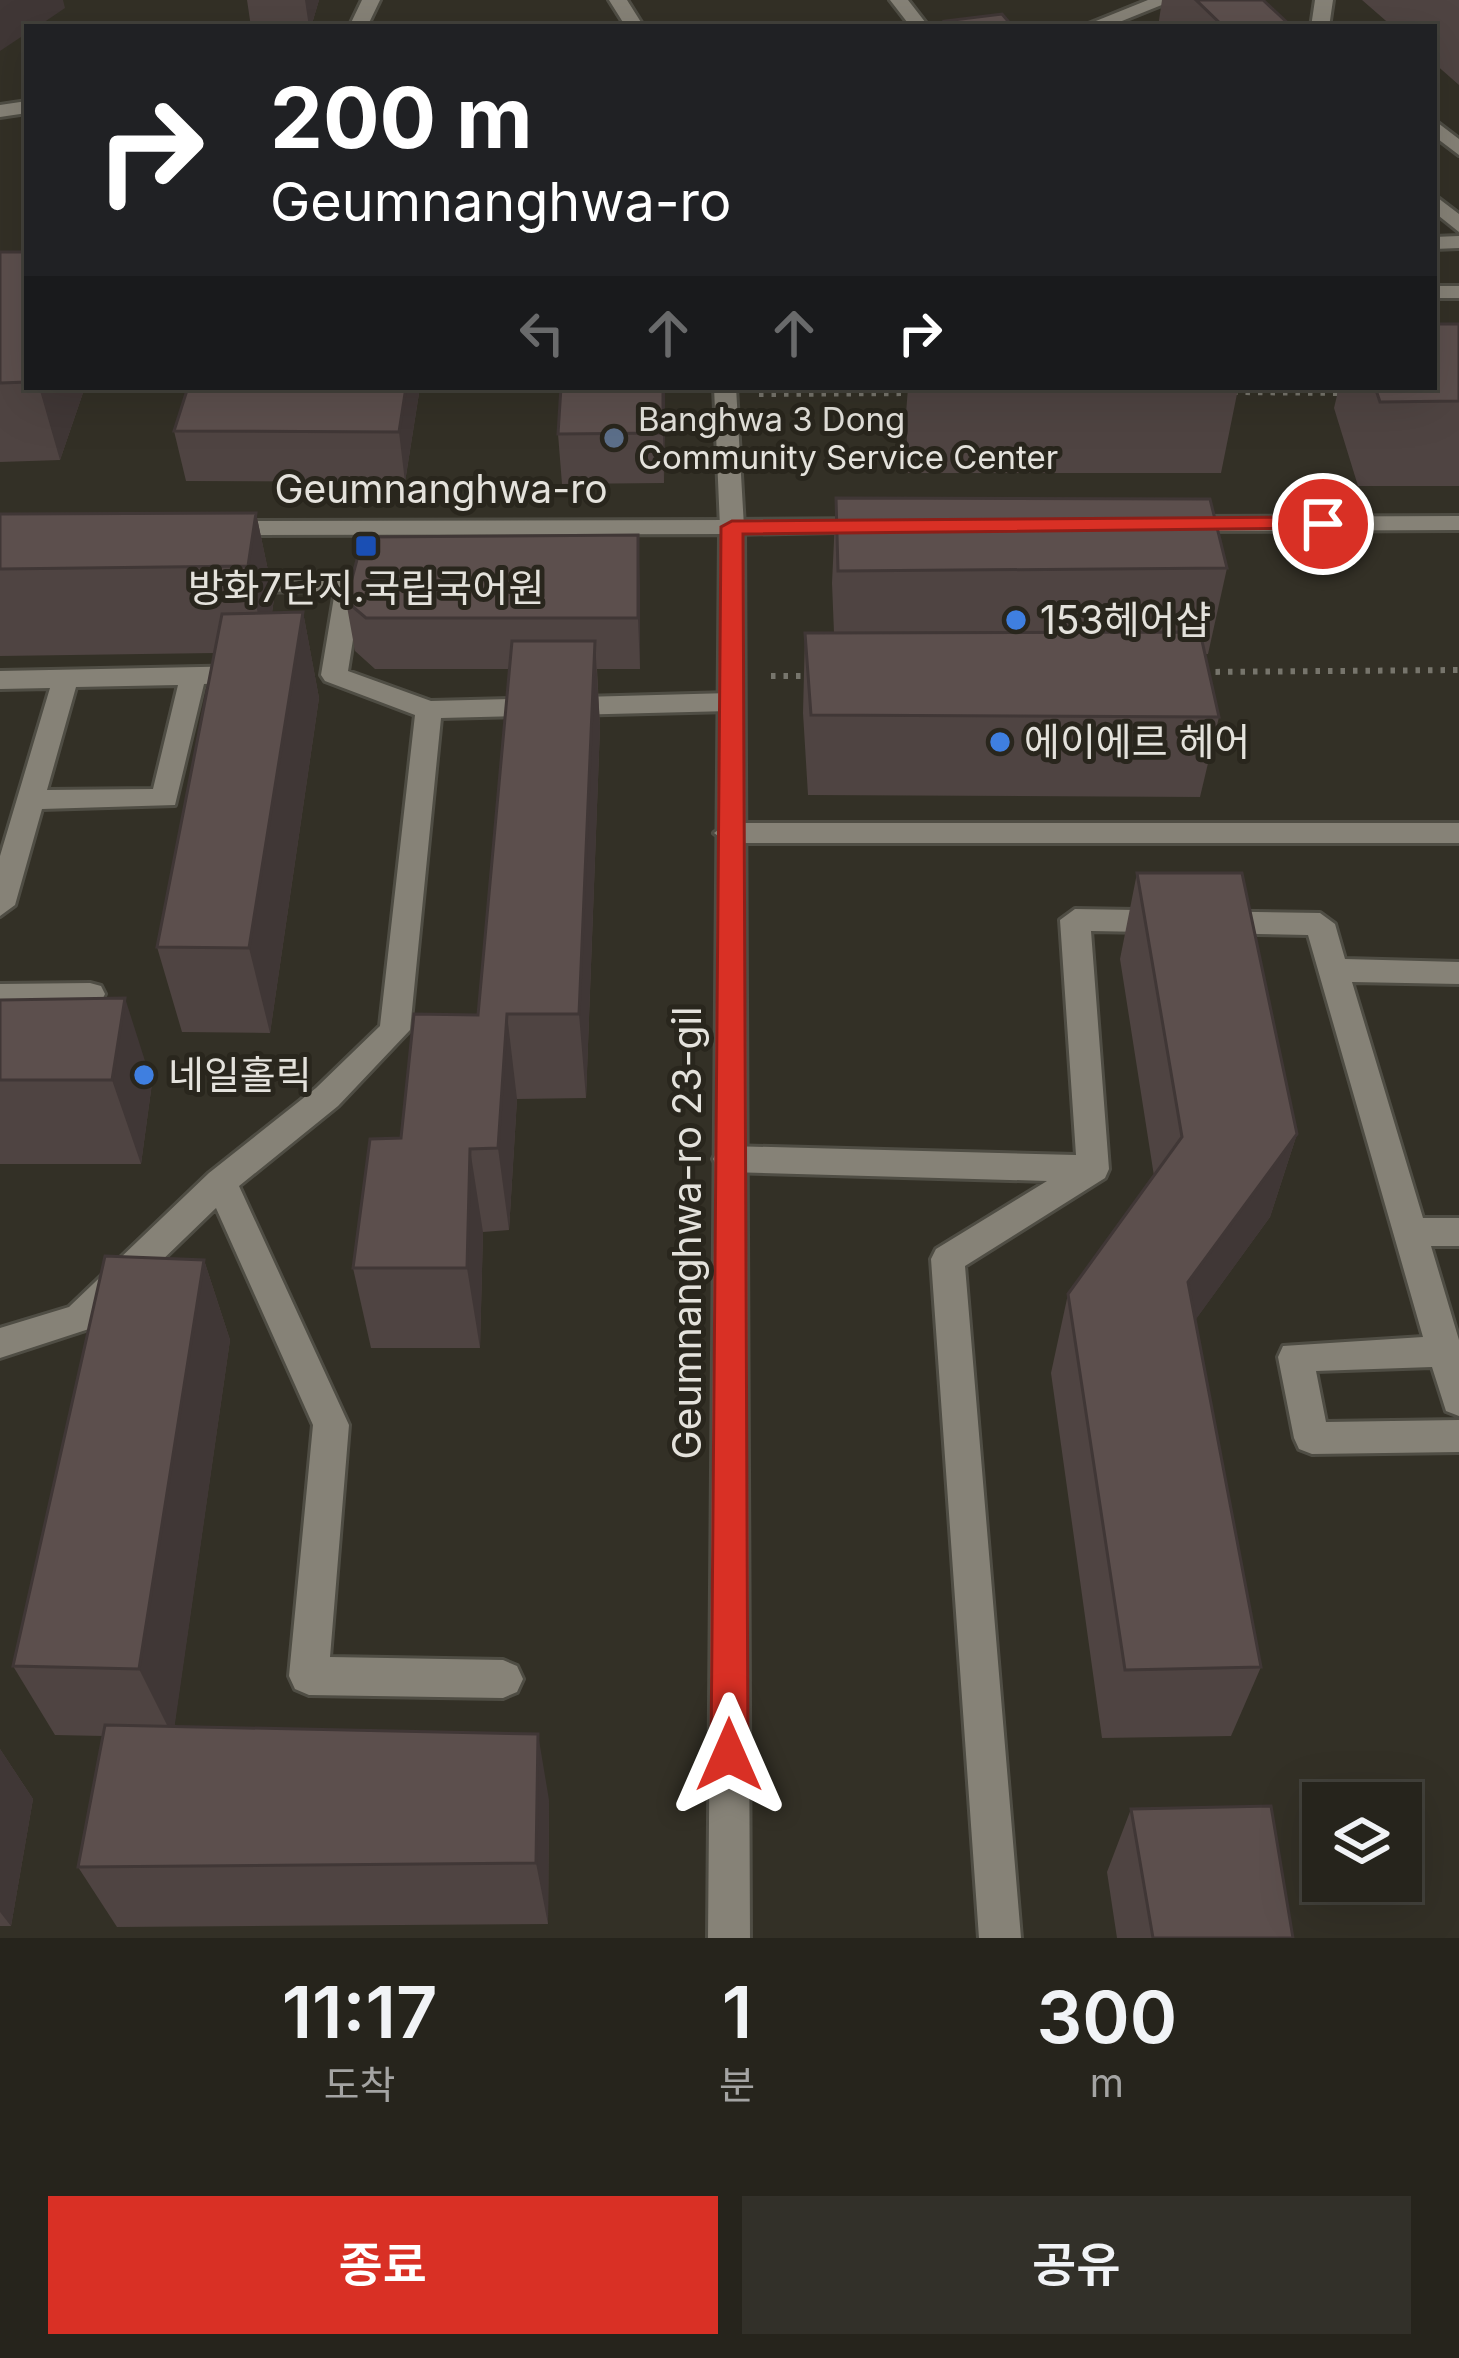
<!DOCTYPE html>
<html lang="ko">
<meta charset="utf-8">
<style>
body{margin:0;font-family:Inter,"Noto Sans KR",sans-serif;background:#323029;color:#f1f3f6;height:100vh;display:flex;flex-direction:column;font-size:45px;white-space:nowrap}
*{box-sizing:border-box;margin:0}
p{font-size:39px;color:#a4a4a3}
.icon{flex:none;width:66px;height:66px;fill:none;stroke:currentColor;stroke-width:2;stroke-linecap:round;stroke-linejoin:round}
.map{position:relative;height:1938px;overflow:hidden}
.side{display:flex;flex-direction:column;background:#26241c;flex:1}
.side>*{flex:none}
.banner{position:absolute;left:24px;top:24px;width:1413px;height:366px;border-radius:0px;box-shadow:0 12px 48px #0002,0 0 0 3px #42413b;background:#202124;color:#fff;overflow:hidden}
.buttons{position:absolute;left:1302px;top:1782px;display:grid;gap:24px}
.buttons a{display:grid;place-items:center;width:120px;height:120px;border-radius:0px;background:#26241c;box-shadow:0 12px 48px #0002,0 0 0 3px #42413b;font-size:60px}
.pin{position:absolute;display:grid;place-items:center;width:102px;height:102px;color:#fff;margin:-51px;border:6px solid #fff;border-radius:50%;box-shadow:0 3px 12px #0007}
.me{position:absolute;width:132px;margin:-66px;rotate:0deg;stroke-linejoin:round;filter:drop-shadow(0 0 9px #0008)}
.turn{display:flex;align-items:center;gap:42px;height:252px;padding:0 48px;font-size:54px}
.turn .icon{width:156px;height:156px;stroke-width:2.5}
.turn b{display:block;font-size:84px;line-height:102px}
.lanes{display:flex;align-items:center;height:114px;padding:0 48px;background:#0003;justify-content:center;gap:60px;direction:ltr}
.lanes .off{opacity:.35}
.eta{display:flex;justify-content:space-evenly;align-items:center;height:204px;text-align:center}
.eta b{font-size:72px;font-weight:600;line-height:84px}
.primary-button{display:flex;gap:24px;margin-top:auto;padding:24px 48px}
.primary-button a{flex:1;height:138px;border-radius:0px;background:#d93025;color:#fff;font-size:48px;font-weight:600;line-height:138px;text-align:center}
.primary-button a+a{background:#323029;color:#f1f3f6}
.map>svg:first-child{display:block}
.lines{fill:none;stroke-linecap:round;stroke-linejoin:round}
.service-casing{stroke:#4f4d44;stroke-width:6}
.minor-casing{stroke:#4f4d44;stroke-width:6}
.tertiary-casing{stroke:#4f4d44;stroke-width:6}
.secondary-casing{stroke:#4f4d44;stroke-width:6}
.path{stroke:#77756c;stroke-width:6;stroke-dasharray:4.5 8;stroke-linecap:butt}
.service{fill:#868277;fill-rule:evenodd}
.minor{fill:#868277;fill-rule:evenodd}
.tertiary{fill:#868277;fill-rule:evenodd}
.secondary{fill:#868277;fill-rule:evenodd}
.wall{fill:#4f4442}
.shaded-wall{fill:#403736}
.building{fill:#5c4f4d;stroke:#403736;stroke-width:3}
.route{fill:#d93025;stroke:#8d1f18;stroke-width:3}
.service-dot{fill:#5c6f8a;stroke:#29261d;stroke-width:4.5}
.transit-dot{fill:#1a4fb4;stroke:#29261d;stroke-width:4.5}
.shop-dot{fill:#3f7fe0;stroke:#29261d;stroke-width:4.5}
.labels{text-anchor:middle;stroke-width:10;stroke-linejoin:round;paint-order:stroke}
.far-poi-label{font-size:33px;fill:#e4e2dc;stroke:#29261d;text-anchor:start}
.street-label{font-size:39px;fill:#e4e2dc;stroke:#29261d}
.poi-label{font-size:39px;fill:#e4e2dc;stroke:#29261d;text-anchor:start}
</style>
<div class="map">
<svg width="1459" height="1938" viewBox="0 0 1459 1938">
<rect width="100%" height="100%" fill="#333026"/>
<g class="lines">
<g class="service-casing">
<path id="service" d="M1315 0H1333L1329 27H1311Z
M1434 120 1459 139V155L1434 136Z
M1434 195 1459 214V232L1434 212Z
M1459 236V248L1434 249V237Z
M349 575 362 583 348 671 431 701 730 693 743 702 730 711 441 718 410 1030 338 1106 239 1186 349 1425 330 1657 503 1660 517 1666 523 1679 517 1692 503 1698 309 1695 295 1689 289 1676 313 1425 216 1208 92 1328 0 1358V1328L69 1307 209 1173 316 1088 380 1026 415 715 325 681 321 675 335 591 231 592 218 584 231 576Z
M250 666 263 675 259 681 204 684 175 805 42 809 15 905 0 916V856L50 688 0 689V671ZM178 685 153 789 47 790 76 687Z
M1075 909 1320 913 1335 924 1345 959 1459 962V984L1352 982 1423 1218H1459V1246H1431L1459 1340V1416L1446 1411 1432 1367 1316 1371 1326 1422 1459 1420V1452L1312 1454 1299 1449 1294 1438 1278 1357 1283 1346 1423 1337 1308 935 1091 931 1109 1169 1105 1178 965 1266 1021 1938H979L931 1259 936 1249 1047 1181 729 1172 718 1168 713 1159 718 1150 729 1146 1076 1155 1060 920Z
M90 983 101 986 105 994 101 1002 0 1006V984Z"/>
</g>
<g class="minor-casing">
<path id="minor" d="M362 0H380L367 27H349Z
M609 0H627L644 27H626Z
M890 0H908L929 27H911Z
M1148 0H1174L1107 27H1081Z
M27 101V113L0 117V105Z
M1434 286H1459V298H1434Z
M714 387H736L744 527 732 534 720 527Z
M728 823H1459V843H728L714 833Z"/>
</g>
<g class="tertiary-casing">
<path id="tertiary" d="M732 520 744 527 750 1938H708L720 534 222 535 210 528 222 521Z"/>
</g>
<g class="secondary-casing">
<path id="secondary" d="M1459 516V530L1176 531 1164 524 1176 517Z
M876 519 888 526 885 531 732 534 720 527 732 520Z"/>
</g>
<path class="path" d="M1233 392 1344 393
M759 394 918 393
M1203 672 1459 670
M771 676H810"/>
<use href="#service" class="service"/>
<use href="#minor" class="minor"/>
<use href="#tertiary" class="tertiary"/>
<use href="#secondary" class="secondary"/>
</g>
<path class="wall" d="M247 0H319L311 27H251Z
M1162 0H1263L1292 27H1158Z
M1362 0H1459V85L1434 63V27H1393Z
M0 252H27V387H85L60 460 0 462Z
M1459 324V486H1358L1334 408 1339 387H1434Z
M188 387H420L405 482 186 481 174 431Z
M561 387H665L664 483 562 484 558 434Z
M908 387H1237L1238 389 1221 473H908L906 414Z
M836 498 1227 568 1208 654H1204L1219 717 1200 797 808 795 803 713 805 633H834L832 583Z
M256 513 274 599 272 613 303 612 319 698 270 1033 182 1032 157 947 215 653 0 656V514Z
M640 586V669H597L600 727 586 1098 517 1099 509 1230 483 1232 480 1348H371L353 1268 401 1138 478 1015 509 669H375L355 651 346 601Z
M1137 873 1297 1134 1270 1217 1195 1320 1261 1667 1231 1736 1102 1738 1051 1373 1068 1294 1154 1176 1120 959Z
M0 1000 152 1083 141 1164H0Z
M204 1260 230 1340 174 1727 549 1800 548 1924 117 1927 78 1867 103 1736 55 1735 13 1666Z
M0 1749 33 1799 11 1926H0Z
M1131 1809 1293 1938H1117L1107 1872Z"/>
<path class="shaded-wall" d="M0 0H63L65 8 37 27H27V33L0 51Z
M305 0H319L311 27H309Z
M39 387H85L60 460Z
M406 387H420L405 482 399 432Z
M663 387 665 393 664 483 663 433Z
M256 513 274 599 266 652 248 566Z
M638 535 640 586V669L638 618Z
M303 612 319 698 270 1033 249 948Z
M595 641 600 727 586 1098 579 1014Z
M125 998 152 1083 141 1164 112 1080Z
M507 1014 517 1099 509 1230 498 1148Z
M1297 1134 1270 1217 1165 1362 1188 1282Z
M470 1149 483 1232 480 1348 467 1268Z
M204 1260 230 1340 173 1737 139 1669Z
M538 1734 549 1800 548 1924 536 1863Z
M0 1749 33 1799 11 1926 0 1912Z"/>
<path class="building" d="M1196 0H1263L1292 27H1224Z
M1002 14 1013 27H951L945 21Z
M0 252H27V382L0 383Z
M1434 324H1459V401L1380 402 1375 387H1434Z
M188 387H406L399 432 174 431Z
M561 387H663V433L558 434Z
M914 387H1237L1238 389H914Z
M836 498 1210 499 1227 568 838 571Z
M256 513 248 566 0 569V514Z
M638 535V618H366L346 601 363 537Z
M303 612 249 948 157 947 222 614Z
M1200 632 1219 717 811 715 805 633Z
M512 641H595L579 1014H507L498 1148 470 1149 467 1268H353L370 1139 401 1138 414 1014 478 1015Z
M1137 873H1242L1297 1134 1188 1282 1261 1667 1125 1670 1068 1294 1182 1137Z
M125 998 112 1080H0V1000Z
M105 1256 204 1260 139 1669 13 1666Z
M105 1725 538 1734 536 1863 78 1867Z
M1271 1806 1293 1938H1153L1131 1809Z"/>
<path class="route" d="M1323 517 1331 519V528L743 534 748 1755 742 1768 729 1773 716 1768 711 1755 721 527 732 521Z"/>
<circle class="service-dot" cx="614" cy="438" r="12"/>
<rect class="transit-dot" x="354" y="534" width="24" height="24" rx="6"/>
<g class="shop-dot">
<circle cx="1016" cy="620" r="12"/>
<circle cx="1000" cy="742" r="12"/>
<circle cx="144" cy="1075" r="12"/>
</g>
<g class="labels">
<g class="far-poi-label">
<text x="638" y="431">Banghwa 3 Dong<tspan x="638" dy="38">Community Service Center</tspan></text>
</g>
<g class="street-label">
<text x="441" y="503">Geumnanghwa-ro</text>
<text transform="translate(687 1233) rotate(-90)" y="14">Geumnanghwa-ro 23-gil</text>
</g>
<g class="poi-label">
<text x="366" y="602" text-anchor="middle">방화7단지.국립국어원</text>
<text x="1040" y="634">153헤어샵</text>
<text x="1024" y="756">에이에르 헤어</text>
<text x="168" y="1089">네일홀릭</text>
</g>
</g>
</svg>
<div class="buttons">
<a><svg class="icon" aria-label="layers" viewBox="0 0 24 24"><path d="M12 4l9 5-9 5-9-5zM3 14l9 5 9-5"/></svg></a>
</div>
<div class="pin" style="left:1323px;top:524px;background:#d93025"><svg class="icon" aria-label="arrive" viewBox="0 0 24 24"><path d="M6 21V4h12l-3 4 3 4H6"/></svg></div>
<svg class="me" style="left:729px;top:1755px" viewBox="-20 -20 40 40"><path d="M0-17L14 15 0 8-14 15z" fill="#d93025" stroke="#fff" stroke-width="4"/></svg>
<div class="banner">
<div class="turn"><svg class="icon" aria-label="right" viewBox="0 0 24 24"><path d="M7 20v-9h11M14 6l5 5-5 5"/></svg><div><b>200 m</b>Geumnanghwa-ro</div></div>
<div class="lanes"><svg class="icon off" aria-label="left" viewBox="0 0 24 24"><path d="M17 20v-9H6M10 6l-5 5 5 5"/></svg><svg class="icon off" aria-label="ahead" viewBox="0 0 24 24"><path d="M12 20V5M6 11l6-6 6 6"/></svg><svg class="icon off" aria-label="ahead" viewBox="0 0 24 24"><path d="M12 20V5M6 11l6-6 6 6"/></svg><svg class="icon" aria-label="right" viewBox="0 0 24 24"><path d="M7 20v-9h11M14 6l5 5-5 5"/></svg></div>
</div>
</div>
<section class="side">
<div class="eta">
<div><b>11:17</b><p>도착</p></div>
<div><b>1</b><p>분</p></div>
<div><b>300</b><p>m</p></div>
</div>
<div class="primary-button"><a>종료</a><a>공유</a></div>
</section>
